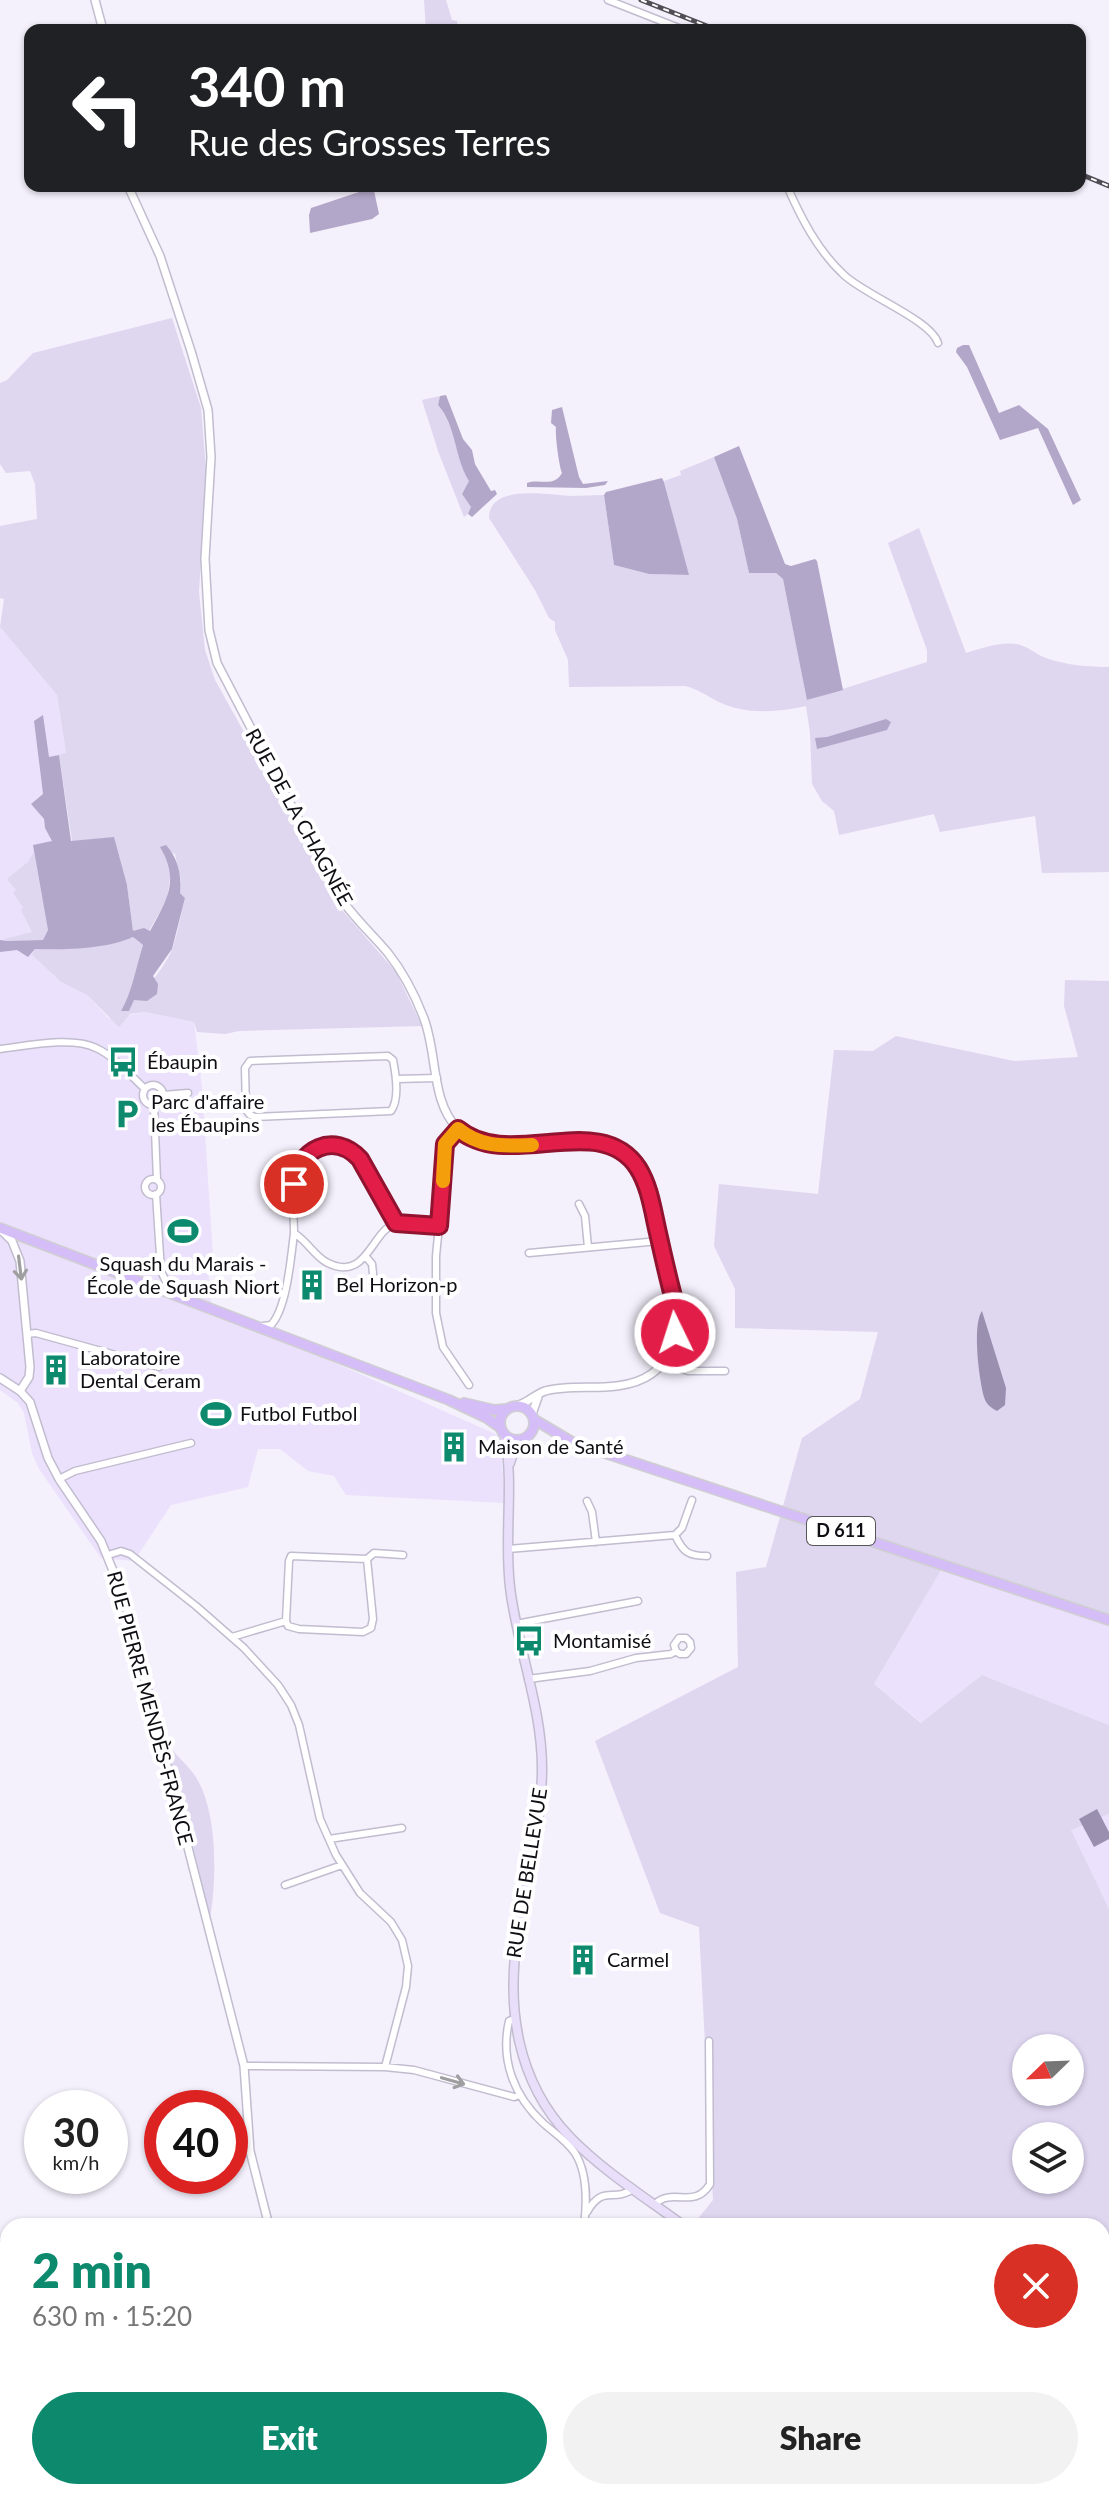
<!DOCTYPE html>
<meta charset="utf-8">
<style>
body{margin:0;font-family:Lato,sans-serif;background:#f2f2f2;color:#222;height:100vh;display:flex;flex-direction:column;font-size:30px;white-space:nowrap}
*{box-sizing:border-box;margin:0}
p{font-size:26px;color:#767676}
.icon{flex:none;width:44px;height:44px;fill:none;stroke:currentColor;stroke-width:2;stroke-linecap:round;stroke-linejoin:round}
.map{position:relative;flex:1;overflow:hidden}
.sheet{position:absolute;left:0px;top:2218px;width:1110px;height:282px;display:flex;flex-direction:column;background:#fff;border-radius:24px 24px 0 0;box-shadow:0 2px 6px #0004}
.sheet>*{flex:none}
.top-card{position:absolute;left:24px;top:24px;width:1062px;height:168px;border-radius:16px;box-shadow:0 2px 6px #0004;background:#202124;color:#fff;overflow:hidden}
.needle{width:52px;rotate:247deg}
.controls{position:absolute;left:1012px;top:2034px;display:grid;gap:16px}
.controls a{display:grid;place-items:center;width:72px;height:72px;border-radius:50%;background:#fff;box-shadow:0 2px 6px #0004;font-size:40px}
.speed{position:absolute;left:24px;top:2090px;display:flex;gap:16px;font-size:40px;font-weight:700;text-align:center}
.speed>*{display:grid;place-content:center;width:104px;height:104px;border-radius:50%;background:#fff;box-shadow:0 2px 6px #0004;line-height:1}
.speed small{font-size:20px;font-weight:400}
.speed .limit{border:12px solid #d22;background:#fff;color:#111}
.pin{position:absolute;display:grid;place-items:center;width:68px;height:68px;color:#fff;margin:-34px;border:4px solid #fff;border-radius:50%;box-shadow:0 2px 8px #0007}
.me{position:absolute;width:88px;margin:-44px;rotate:356deg;stroke-linejoin:round;filter:drop-shadow(0 0 6px #0008)}
.turn{display:flex;align-items:center;gap:28px;height:168px;padding:0 32px;font-size:36px}
.turn .icon{width:104px;height:104px;stroke-width:2.5}
.turn b{display:block;font-size:56px;line-height:68px}
.round{display:grid;place-items:center;flex:none;width:84px;height:84px;border-radius:42px;background:#f2f2f2}
.headline{display:flex;align-items:center;justify-content:space-between;height:136px;padding:0 32px}
h1{font-size:48px;font-weight:800;line-height:60px;color:#0d8a6e}
.button{display:flex;gap:16px;margin-top:auto;padding:16px 32px}
.button a{flex:1;height:92px;border-radius:48px;background:#0d8a6e;color:#fff;font-size:32px;font-weight:800;line-height:92px;text-align:center}
.button a+a{background:#f2f2f2;color:#222}
.map>svg:first-child{display:block}
.built{fill:#ebe1fc}
.green{fill:#dfd6f0;fill-rule:evenodd}
.forest{fill:#b3a7c9}
.water{fill:#9b8fb0}
.lines{fill:none;stroke-linecap:round;stroke-linejoin:round}
.stream{stroke:#9b8fb0;stroke-width:2}
.minor-casing{stroke:#c2bccf;stroke-width:9}
.tertiary-casing{stroke:#c2bccf;stroke-width:10}
.secondary-casing{stroke:#c2bccf;stroke-width:11}
.primary-casing{stroke:#cfcfd0;stroke-width:12}
.minor{stroke:#fff;stroke-width:6}
.tertiary{stroke:#fff;stroke-width:7}
.secondary{stroke:#eadffb;stroke-width:8}
.primary{stroke:#d5bef8;stroke-width:9}
.rail-casing{stroke:#514e56;stroke-width:5}
.rail{stroke:#fff;stroke-width:2;stroke-dasharray:6;stroke-linecap:butt}
.oneway{stroke:#9f9fa1}
.route-casing{stroke:#92132f;stroke-width:20}
.route{stroke:#e11d48;stroke-width:14}
.slow{stroke:#f59e0b;stroke-width:14}
.labels{text-anchor:middle;stroke-width:8;stroke-linejoin:round;paint-order:stroke}
.shield{fill:#fff;stroke:#58565a;stroke-width:2}
.shield-label{font-size:18px;font-weight:bold;fill:#100e14}
.street-label{font-size:20px;fill:#100e14;stroke:#fff}
.poi-label{font-size:20px;fill:#100e14;stroke:#fff;text-anchor:start}
</style>
<div class="map">
<svg width="1109" height="2499" viewBox="0 0 1109 2499">
<rect width="100%" height="100%" fill="#f4f0fc"/>
<path class="built" d="M0 627 57 695 66 754 49 757 34 721 43 794 32 804 44 820 45 828 53 841 51 950 32 955 61 982 87 995 109 1019 145 1012 194 1022 202 1087 213 1256 208 1267 212 1316 290 1343 500 1436 505 1503 346 1495 334 1476 308 1471 280 1449H258L248 1487 171 1505 134 1561 101 1558 39 1469 32 1453 24 1413 18 1403 0 1390Z
M945 1562 1109 1615V1725L982 1675 922 1723 874 1684Z
M1109 1814V1909L1070 1830Z"/>
<path class="green" d="M424 0H446L452 20 457 21 458 30H426Z
M172 318 201 408 206 470 199 592 205 650 215 680 296 825 326 885 341 909 396 972 422 1026 239 1031 225 1034 197 1032 194 1022 145 1012 130 1014 119 1027 87 995 61 982 32 955 35 949C59 950 112 947 133 937L143 945C136 965 132 993 122 1010 141 994 164 971 173 947 178 931 181 914 185 898L180 893 181 881 175 854 161 847 171 871 167 899 149 931H133L127 885 123 876 72 841 59 755 66 753 57 695 0 627 4 599 0 598V526L37 519 35 484 30 471 6 473 0 464V383L7 380 33 353Z
M440 396 438 405C447 417 453 431 457 445 460 457 462 470 469 481L462 494 471 507V511L464 517 438 451 422 400Z
M714 457 737 519 749 573H776L783 579 808 700 927 662V650L888 543 919 528 966 653C982 648 1007 639 1023 646 1031 649 1037 655 1046 658 1065 665 1089 667 1109 667V872L1042 873 1035 816 940 832 934 814 839 835 834 811 822 801 812 784 810 733 806 706C779 712 745 715 719 702 707 696 698 689 685 686L569 687 568 660 555 630V622L549 618 535 590 489 518C489 483 550 495 572 496 583 496 594 495 604 495L614 565 649 574 688 575 664 481 681 475 680 471Z
M34 852 48 930 43 940 8 941 4 939 32 932 21 910 23 907 13 893 16 890 7 879 28 862Z
M1065 980 1109 981V1615L945 1563 874 1684 921 1723 982 1675 1109 1725V1814L1071 1830 1109 1909V2321H1102V2226H692L713 2200 699 1927 660 1913 595 1741 738 1667 736 1572 766 1567 802 1438 860 1399 878 1332 735 1328V1289L714 1246 719 1184 818 1194 834 1050 873 1051 896 1036 1014 1061 1078 1057 1064 1006ZM1026 2048H1070V2092H1026ZM1026 2136H1070V2180H1026Z
M167 1745C176 1754 185 1763 193 1773 218 1806 217 1878 210 1918Z
M0 2307 8 2355V2492H82L86 2499H0Z"/>
<path class="forest" d="M363 186H373L379 214 372 219 310 233 309 215 311 208 362 191Z
M963 345H969L999 413 1019 405 1048 429 1081 500 1073 505 1038 428 1000 440 967 367 956 352 957 348Z
M446 395 463 439 472 450 475 464 491 491 495 490 497 494 472 517 468 514 471 507 462 494 469 481C454 457 457 427 438 405L440 396Z
M562 407 579 477 583 484 608 481 605 485 586 488 527 487V483C539 478 554 488 562 473 559 465 555 436 556 427L551 423 552 410Z
M739 446 785 564 791 566 815 559 817 561 843 690 807 700 783 579 776 573H749L737 519 714 457Z
M662 478 664 482 689 575 649 574 614 565 604 495 606 492Z
M43 715 49 757 59 755 71 841 114 837 127 885 133 931 144 928 150 931C167 899 180 881 160 847L166 845C178 858 182 876 180 893L185 898 172 949 153 976 158 984 157 994 147 1001 134 1000 129 1011H121C132 993 136 966 143 945L133 937C108 949 64 950 35 949L28 957 17 950 0 952V940L8 941 43 940 48 930 33 845 52 841 45 828 44 819 31 804 43 794 34 721Z
M886 719 891 722 887 730 817 749 815 738 827 737Z"/>
<path class="water" d="M982 1311 1006 1388 1005 1405 997 1411C991 1408 986 1404 984 1397 979 1379 972 1325 982 1311Z
M1097 1809 1109 1832V1839L1094 1847 1079 1819Z"/>
<g class="lines">
<path class="stream" d="M0 2241 8 2270
M0 2432 8 2431
M101 2492 105 2499
M158 2492V2494"/>
<g class="minor-casing">
<path id="minor" d="M608 0 684 30
M787 186C801 218 818 251 844 275 865 295 931 320 938 343
M0 1049C26 1046 72 1036 96 1048 114 1056 130 1075 145 1089
M388 1056 393 1060C396 1075 400 1099 391 1111L255 1117 250 1115 246 1110 245 1068 250 1061Z
M396 1079 437 1078
M143 1095a10 10 0 1 1 20 0a10 10 0 1 1-20 0Z
M163 1095 188 1093
M154 1106 157 1180
M458 1129 447 1139 444 1149 443 1185 436 1256V1313L443 1347 469 1385
M145 1187a8 8 0 1 1 16 0a8 8 0 1 1-16 0Z
M156 1194 161 1271 167 1284 180 1294
M579 1204 585 1216 588 1247
M396 1223C385 1204 372 1169 356 1154 348 1147 338 1145 327 1146 284 1150 294 1203 294 1233 307 1241 314 1255 326 1262 367 1284 371 1231 395 1224 407 1221 426 1225 439 1226
M529 1253 659 1241
M366 1257 372 1264 374 1283
M263 1326 271 1325C287 1308 291 1257 294 1233
M27 1334 36 1333 159 1367
M662 1363 688 1371H725
M59 1479 75 1471 191 1443
M587 1501 592 1512 596 1542
M675 1535C683 1552 688 1556 707 1556
M508 1549 675 1535 682 1528 692 1500
M108 1555 121 1551 130 1554 196 1606 244 1648 278 1685 291 1705 299 1725 320 1819 336 1855 360 1893 391 1922 402 1940 408 1966 406 1987 385 2067
M291 1556 367 1559 373 1619 371 1628 363 1632 299 1629 288 1626 286 1621 289 1561Z
M367 1559 374 1553 403 1555
M516 1624 638 1601
M232 1637 286 1621
M528 1679 590 1671 636 1658 671 1654 676 1651 680 1654H686L691 1648 690 1642 686 1638H679L674 1645 676 1651
M329 1839 402 1828
M285 1885 342 1865
M514 2019 509 2021C500 2060 514 2096 543 2123 553 2132 567 2141 575 2153 588 2174 587 2202 584 2226
M244 2066 385 2067 414 2070 514 2097 519 2095
M655 2204C672 2187 695 2210 710 2184L709 2041
M587 2212C603 2184 613 2203 633 2189
M0 2273 8 2320
M1102 2325H1109
M567 2492 571 2499"/>
</g>
<g class="tertiary-casing">
<path id="tertiary" d="M95 0 103 30
M128 186 160 256 191 351 208 410 211 457 205 559 209 630 217 663 337 893C351 915 371 933 388 953 403 972 414 993 423 1016 438 1052 430 1101 458 1129 505 1176 599 1106 638 1169 654 1195 661 1248 669 1279 680 1327 680 1378 617 1386 594 1389 568 1385 545 1391 536 1394 528 1402 519 1405
M2 1231 12 1241 20 1261 30 1367 29 1377 20 1391
M0 1378 20 1391 30 1402 48 1458 59 1479 101 1541 124 1598 244 2066 250 2151 269 2226
M532 1414 538 1397
M313 2492 314 2499"/>
</g>
<g class="secondary-casing">
<path id="secondary" d="M505 1436C514 1486 504 1537 510 1587 517 1648 543 1709 542 1772 541 1826 527 1880 518 1933 506 2006 516 2081 570 2137 603 2171 646 2198 684 2226
M510 1463 514 1450 521 1440
M1045 2492 1054 2499"/>
</g>
<g class="primary-casing">
<path id="primary" d="M0 1228 449 1400 487 1418 501 1428
M464 1403 494 1410 506 1409
M500 1423a17 17 0 1 1 34 0a17 17 0 1 1-34 0Z
M535 1420 572 1442 1109 1620"/>
</g>
<use href="#minor" class="minor"/>
<use href="#tertiary" class="tertiary"/>
<use href="#secondary" class="secondary"/>
<use href="#primary" class="primary"/>
<g class="rail-casing">
<path id="rail" d="M641 0 717 30
M1080 174 1109 186"/>
</g>
<use href="#rail" class="rail"/>
</g>
<defs><path id="oneway-shaft" d="M-6 0H5M1.5-3L5.5 0L1.5 3" fill="none" stroke-width="1.6" stroke-linecap="round" stroke-linejoin="round" transform="scale(2)"/></defs>
<g class="oneway">
<use href="#oneway-shaft" transform="translate(20 1268) rotate(83)"/>
<use href="#oneway-shaft" transform="translate(453 2081) rotate(16)"/>
</g>
<g class="lines">
<g class="route-casing">
<path id="route" d="M294 1184C298 1149 334 1131 360 1159L396 1223 439 1226 445 1144 458 1129C509 1172 600 1109 638 1168 650 1187 653 1212 658 1233 663 1255 668 1278 674 1300L676 1317 675 1333"/>
</g>
<use href="#route" class="route"/>
<path class="slow" d="M443 1181 445 1144 458 1129C481 1148 504 1146 532 1145"/>
</g>
<defs>
<g id="bus-bare" transform="scale(2.4)"><path d="M-5-6H5V4H4V6H2V4H-2V6H-4V4H-5ZM-3.5-4V0h7V-4ZM-3.5 1.2v1.5H-2V1.2ZM2 1.2v1.5H3.5V1.2Z" fill="#0d8a6e" stroke="#fff" stroke-width="2.5" paint-order="stroke"/></g>
<g id="parking-bare" transform="scale(2.4)"><path d="M-3.5-5.5H1a3.5 3.5 0 0 1 0 7H-1V5.5H-3.5ZM-1-3.4V-.6H.8a1.4 1.4 0 0 0 0-2.8Z" fill="#0d8a6e" stroke="#fff" stroke-width="2.5" paint-order="stroke"/></g>
<g id="stadium-bare" transform="scale(2.4)"><path d="M0-5a6.5 5 0 1 0 0 10a6.5 5 0 1 0 0-10ZM-3.5-1.8h7v3.6h-7Z" fill="#0d8a6e" stroke="#fff" stroke-width="2.5" paint-order="stroke"/></g>
<g id="building-bare" transform="scale(2.4)"><path d="M-4-6H4V6H1V3H-1V6H-4ZM-2.5-4.3h1.7v1.8h-1.7ZM.8-4.3h1.7v1.8H.8ZM-2.5-1h1.7V.8h-1.7ZM.8-1h1.7V.8H.8Z" fill="#0d8a6e" stroke="#fff" stroke-width="2.5" paint-order="stroke"/></g>
</defs>
<g fill-rule="evenodd">
<use href="#bus-bare" x="123" y="1062"/>
<use href="#parking-bare" x="127" y="1114"/>
<use href="#stadium-bare" x="183" y="1231"/>
<use href="#building-bare" x="312" y="1285"/>
<use href="#building-bare" x="56" y="1370"/>
<use href="#stadium-bare" x="216" y="1414"/>
<use href="#building-bare" x="454" y="1447"/>
<use href="#bus-bare" x="529" y="1641"/>
<use href="#building-bare" x="583" y="1960"/>
</g>
<g class="labels">
<rect class="shield" x="807" y="1517" width="68" height="28" rx="6"/>
<g class="shield-label">
<text x="841" y="1537">D 611</text>
</g>
<g class="street-label">
<text transform="translate(299 817) rotate(61)" y="7">RUE DE LA CHAGNÉE</text>
<text transform="translate(150 1708) rotate(75)" y="7">RUE PIERRE MENDÈS-FRANCE</text>
<text transform="translate(527 1873) rotate(-81)" y="7">RUE DE BELLEVUE</text>
</g>
<g class="poi-label">
<text x="147" y="1069">Ébaupin</text>
<text x="151" y="1109">Parc d'affaire<tspan x="151" dy="23">les Ébaupins</tspan></text>
<text x="183" y="1271" text-anchor="middle">Squash du Marais -<tspan x="183" dy="23">École de Squash Niort</tspan></text>
<text x="336" y="1292">Bel Horizon-p</text>
<text x="80" y="1365">Laboratoire<tspan x="80" dy="23">Dental Ceram</tspan></text>
<text x="240" y="1421">Futbol Futbol</text>
<text x="478" y="1454">Maison de Santé</text>
<text x="553" y="1648">Montamisé</text>
<text x="607" y="1967">Carmel</text>
</g>
</g>
</svg>
<div class="controls">
<a><svg class="needle" viewBox="-14 -14 28 28"><path d="M0-13l5 13h-10z" fill="#e53935"/><path d="M0 13l5-13h-10z" fill="#767676"/></svg></a>
<a><svg class="icon" aria-label="layers" viewBox="0 0 24 24"><path d="M12 4l9 5-9 5-9-5zM3 14l9 5 9-5"/></svg></a>
</div>
<div class="speed"><div>30<small>km/h</small></div><div class="limit">40</div></div>
<div class="pin" style="left:294px;top:1184px;background:#d93025"><svg class="icon" aria-label="arrive" viewBox="0 0 24 24"><path d="M6 21V4h12l-3 4 3 4H6"/></svg></div>
<svg class="me" style="left:675px;top:1333px" viewBox="-20 -20 40 40"><circle r="17" fill="#e11d48" stroke="#fff" stroke-width="3"/><path d="M0-11L8 9 0 5-8 9z" fill="#fff"/></svg>
<div class="top-card">
<div class="turn"><svg class="icon" aria-label="left" viewBox="0 0 24 24"><path d="M17 20v-9H6M10 6l-5 5 5 5"/></svg><div><b>340 m</b>Rue des Grosses Terres</div></div>
</div>
<section class="sheet">
<div class="headline"><div><h1>2 min</h1><p>630 m · 15:20</p></div><a class="round" style="background:#d93025;color:#fff"><svg class="icon" aria-label="close" viewBox="0 0 24 24"><path d="M6 6l12 12M18 6L6 18"/></svg></a></div>
<div class="button"><a>Exit</a><a>Share</a></div>
</section>
</div>
